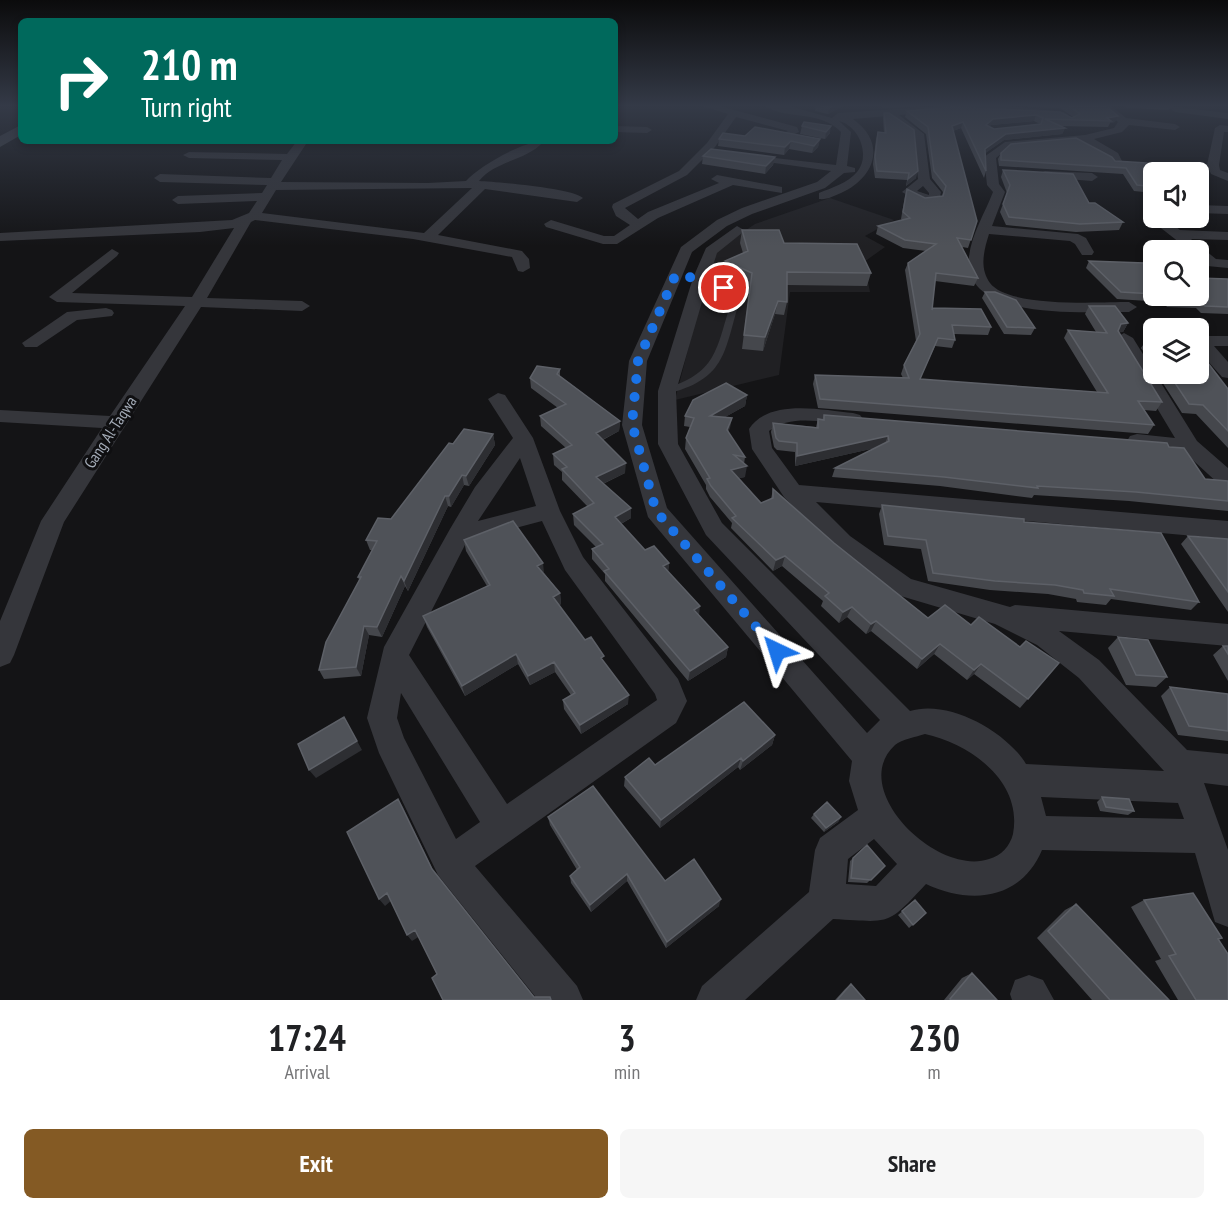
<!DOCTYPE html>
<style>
body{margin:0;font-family:"PT Sans Narrow",sans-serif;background:#f6f6f6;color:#202124;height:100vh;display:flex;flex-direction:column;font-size:22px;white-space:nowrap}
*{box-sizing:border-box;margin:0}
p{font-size:20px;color:#757577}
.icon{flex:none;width:33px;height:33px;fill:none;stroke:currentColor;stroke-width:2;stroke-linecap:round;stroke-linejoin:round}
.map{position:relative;height:1000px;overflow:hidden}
.panel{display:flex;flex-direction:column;background:#fff;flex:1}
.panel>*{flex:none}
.top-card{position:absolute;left:18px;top:18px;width:600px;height:126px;border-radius:9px;box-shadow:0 3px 9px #0003;background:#00695c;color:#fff;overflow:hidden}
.controls{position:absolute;left:1143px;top:162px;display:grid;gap:12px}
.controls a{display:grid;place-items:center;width:66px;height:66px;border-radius:9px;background:#fff;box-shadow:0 3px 9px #0003;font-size:30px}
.pin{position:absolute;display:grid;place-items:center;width:51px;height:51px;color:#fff;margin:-26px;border:3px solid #fff;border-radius:50%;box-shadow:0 2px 6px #0007}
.me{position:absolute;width:66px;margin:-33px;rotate:319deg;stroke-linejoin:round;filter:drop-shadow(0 0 4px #0008)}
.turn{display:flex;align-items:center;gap:21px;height:126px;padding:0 24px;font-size:27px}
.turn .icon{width:78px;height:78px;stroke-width:2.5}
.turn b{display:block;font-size:42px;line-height:51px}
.eta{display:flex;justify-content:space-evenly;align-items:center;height:102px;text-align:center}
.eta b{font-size:36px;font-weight:700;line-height:42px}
.action{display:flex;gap:12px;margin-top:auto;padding:12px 24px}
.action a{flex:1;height:69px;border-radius:9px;background:#845a24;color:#fff;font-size:24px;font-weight:700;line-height:69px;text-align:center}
.action a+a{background:#f6f6f6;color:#202124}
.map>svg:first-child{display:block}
.built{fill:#202023}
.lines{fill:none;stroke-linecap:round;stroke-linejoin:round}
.service{fill:#35363b;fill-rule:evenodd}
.minor{fill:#35363b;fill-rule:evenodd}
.secondary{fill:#43464c;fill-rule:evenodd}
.wall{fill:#45474c;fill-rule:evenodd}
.shaded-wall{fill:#2d2e32}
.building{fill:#4f5258;stroke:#5d6067;stroke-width:1.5;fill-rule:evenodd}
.route{stroke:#1a73e8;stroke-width:10;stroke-dasharray:0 18}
.labels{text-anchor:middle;stroke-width:6;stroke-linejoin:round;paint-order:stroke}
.street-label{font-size:16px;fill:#a4acb8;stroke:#0f0f11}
</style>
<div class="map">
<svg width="1228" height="1000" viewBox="0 0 1228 1000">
<rect width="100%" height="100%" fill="#141416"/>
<path class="built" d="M830 198 894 220 865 236 885 247 864 262 870 292H790L779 375 675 400 713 252 755 224Z"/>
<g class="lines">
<path class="service" d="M698 276H704L731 288 739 302C724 354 725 379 667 394L663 393V389C717 374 716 350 731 302L725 292 698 280Z"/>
<path class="minor" d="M703 106H719L797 127 799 132 783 139 778 136 788 131 736 117 715 147 687 175 625 208 638 219 648 212 719 183 711 179 717 175 782 187V193L733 185 658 218 617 244H603L546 227 544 224 551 220 604 236H614L630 225 616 216 612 207 613 204 679 171 707 143 728 114Z
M765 106H789L832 118 838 113 941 106H1007L1064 112 1069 115 1064 118C1008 112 955 111 899 115L924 134 930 179 941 192 939 201 922 203 902 192 918 179 914 135 888 116 853 119C888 144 874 178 841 193 834 196 827 200 819 199V193C831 188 848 183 857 172 871 155 859 126 839 121L851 132 847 166 855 168V172L844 173 825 188 752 214 727 226 692 252 647 361 642 425 667 508 867 733 880 720 706 535 658 444V391L693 278 706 248 737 226 744 230 742 233 717 253 709 278 676 391 678 444 722 523 910 711C948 699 1006 731 1026 764L1164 771 1079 678 1037 645 995 624 894 594 834 548 784 497 752 449 749 429C769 398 822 410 853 413L860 415 863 419 860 423 853 425C827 423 791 413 769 431L772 448 799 485 1228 521V539L816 502 850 536 911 579 1010 607 1015 605 1228 624V646L1059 631 1099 660 1187 750 1228 754V786L1204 783 1228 850V927L1215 922 1195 853 1042 850C1021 900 971 905 926 884 886 927 891 922 833 919L745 1000H696L702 986 809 892 815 850 820 838 858 810 849 781 852 761 648 517 622 425 629 361 681 247 717 220 742 208 817 182 831 171 745 159 739 156 741 154 836 165 841 132C821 110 786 120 765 106ZM923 186 929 193V195L917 191ZM925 734C970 744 1023 781 1013 834 1010 846 1001 856 989 859 937 877 847 789 895 745 902 739 916 737 925 734ZM1041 797 1178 803 1184 819 1046 816ZM874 839 897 864 876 886 846 884 848 859Z
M1100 106H1111L1126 118 1175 124 1180 127 1175 130 1129 125 1122 132 1094 139 1118 153 1123 163 1117 166 1113 165 1109 157 1083 141 1008 148 996 158 999 184 1005 192 992 226 1078 234 1086 238 1094 252 1092 255H1082L1075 244 1070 241 989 234C984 250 979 268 990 283 1009 308 1099 302 1129 302L1137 307 1129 312C1088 311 962 323 969 257 971 235 985 213 993 192L987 185 984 157 1005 142 1085 135 1114 128 1118 122Z
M1167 106 1228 113V119L1175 112Z
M1220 125 1228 126V132H1224L1219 165 1220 170 1228 173V181L1211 174 1207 165 1215 128Z
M615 126 647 127 652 130 647 133 615 132Z
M297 141H308L281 182 428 183 466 181C480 165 524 141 544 141 527 161 496 160 479 181 497 182 572 188 583 198L577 202 485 189 438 235 522 251 529 259 530 268 523 272 518 271 512 257 413 239 255 220 251 222 207 298 302 301 310 306 302 311 201 307 64 522 14 655 10 663 0 667V621L41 521 102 428 0 422V410L110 416 185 306 57 302 49 297 112 249 119 253 117 256 72 293 192 297 234 228 200 232 0 241V233L232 220 249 213 257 201 178 204 172 200 178 196 262 193 267 185 160 182 154 178 160 174 271 178 282 160 189 158 183 155 189 152 287 154ZM472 188 424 233 262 213 276 190Z
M1045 171 1092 173 1098 177 1092 181 1041 177V173Z
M1198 205 1228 206V214L1198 213Z
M1152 215 1165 218 1180 230 1228 232V240L1191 239 1216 259 1228 260V268L1207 266 1198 259V250H1189L1152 221Z
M106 308 112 310 114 313 112 316 77 320 37 347H25L22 343 67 312Z
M1124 333 1133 338 1197 441 1228 468V487L1220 485 1184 452 1130 446 1127 441 1130 436 1137 434 1175 438 1115 338Z
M1209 336H1228V346H1214L1228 362V378L1222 377 1198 350 1203 337Z
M498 393 505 395 533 438 560 511 583 557 678 679 687 701 676 723 475 866 577 986 583 1000H538L438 875 379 753 367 718 384 647 450 529 475 487 513 438 488 399ZM520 458 536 506 478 521ZM542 521 565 570 655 694 657 700 507 804 409 655 467 541ZM401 693 480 822 456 839 404 738 397 718Z
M1029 975 1043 980 1054 1000H1012L1010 994 1015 980Z"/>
<path class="secondary" d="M21 125V135L0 147V136Z"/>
</g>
<path class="wall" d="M816 106H843L828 114 815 111Z
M882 106H927L882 108Z
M1021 106H1106L1115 122 1110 123 1108 127 1059 126 1065 128 1062 134 1004 140 985 153 986 171 984 178 961 128 953 131 977 221 968 248 962 247 978 278 974 286 935 281 932 310 991 327 988 335 954 334 955 340 952 348 935 346 920 379 1097 392 1064 338 1068 330 1096 332 1085 314 1089 306 1128 323 1123 332H1119L1162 402 1156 411 1144 410 1154 425 1148 434 818 408 813 384 815 375 903 378 901 374 904 365 916 341 905 270 908 263 926 251 903 248 876 234 878 226 902 220 901 219 905 196 907 189 925 198 942 196 943 192 932 178 926 134 905 117 907 111 953 107 1072 118 1073 117 1060 108ZM1034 121 1040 124 994 129 989 126 991 125Z
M1125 106H1172L1169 110 1128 108Z
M884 113 916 178 906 186 907 180 875 178 873 164 876 139 878 132 884 133 883 119Z
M804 122 830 133 825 139 800 134 802 126Z
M745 136 820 139 818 147 812 153 789 149 784 155 718 146 719 139Z
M1001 153 1115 161 1154 172V193L1134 191 1123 174 999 166 998 159Z
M703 156 775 157 773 165 765 174 702 164Z
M1003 170 1089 203 1123 222 1119 230 1076 232 1006 225 1000 212 1007 193 1001 177Z
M742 230 784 243 871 273 867 286 787 285V302L784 315 775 314 763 351 742 349 750 286 723 273 725 261 743 253 740 243Z
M1089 261 1154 270V296H1198L1228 279V314L1201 313 1196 308 1167 307 1163 302 1117 299 1086 268Z
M985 292 1035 328 1031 335 1004 334 982 298Z
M1147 339H1154V367L1141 348Z
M560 369V376L620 421 619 431 603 440 625 473 603 484 631 508V518L621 524 645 550 669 563 668 572 699 616 728 647 726 657 688 681 605 581V574L592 559V549L596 547 574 525 573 514 588 507 562 480V472L554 465 553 454 566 448 541 426 540 416 558 408 531 388 530 378Z
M1157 374H1198L1228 389V448L1196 414 1182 413Z
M747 395 745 406 725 417 732 418 728 432 745 457 744 464 745 477 739 478 761 503 771 499 773 489 834 543 928 618 971 625 1059 663 1020 708 974 674 967 680 934 654 917 669 871 631 866 634 847 617 839 623 821 606 823 601 782 566 773 571 731 528 732 523 710 497 706 489V485L685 449 686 438 690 427 684 426 685 416Z
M824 415 1169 447 1205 479 1228 481V511L1129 501 1034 495 1032 498 940 486 832 477 835 468 875 448 795 466V452L777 450 774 447 771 432 773 423 816 427 818 419 822 420Z
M493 434 495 445 469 486 464 485 451 507 448 506 408 591 405 586 382 637 369 635 361 676 324 679 319 670 359 580 358 577 372 550H370L366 540 391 519 453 444Z
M882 505 1024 522 1199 602 1191 610 1111 599 1106 605 1077 602 1076 599 1048 594 990 590 928 581 921 549 884 545 879 514Z
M1188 536 1228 539V612L1181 544Z
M464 540 544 573 560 593 561 604 559 605 585 640 604 663 628 704 581 734 564 709 563 700 571 695 555 672 530 685 518 664 465 696 427 627 423 616 487 586 466 551Z
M1118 637 1167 677 1156 687 1126 685 1108 648Z
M1223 646H1228V681L1213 655Z
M1170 687 1228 694V741L1178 735 1161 696Z
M775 735 772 745 740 770 738 767 660 828 624 786 625 777 655 765Z
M1102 797 1134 811 1128 815 1100 811 1097 802Z
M814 814 841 817 838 822 824 832 811 818Z
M548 817 665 881 719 906 666 948 627 881 591 912 571 883 570 876 577 870 550 825Z
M853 858 882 869 867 883 848 882 850 861Z
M915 900 926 913 909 928 898 915Z
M1144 900 1222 938 1218 940 1228 1000H1178L1155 961 1161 959 1131 907Z
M1076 904 1169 1000H1092L1037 938 1065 910Z
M972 973 997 1000H944L962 978Z
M851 984 865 1000H835L845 989Z"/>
<path class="shaded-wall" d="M833 106H843L828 114 829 108Z
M1036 115 1034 121 991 125 984 131 986 125 993 119Z
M1118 116 1115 122 1110 123 1111 121 1107 118Z
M963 122 961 128 950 132 952 126Z
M831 126 830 133 825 139 826 132Z
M1065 128 1062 134 1004 140 983 155 985 149 1006 134Z
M820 139 818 147 812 153 814 146Z
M791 141 789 149 784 155 785 147Z
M775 157 773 165 765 174 766 166Z
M918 171 916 178 906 186 908 179Z
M778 301 775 314 763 351 765 337Z
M1128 323 1123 332 1116 333 1121 324Z
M747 395 745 406 709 426 710 416Z
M732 418 730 428 725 440 727 430Z
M620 421 619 431 596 443V433Z
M493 434 495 445 469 486 466 476Z
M888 436 884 446 795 466 797 456Z
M626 463 625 473 596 487V477Z
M747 466 745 477 730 480 731 470Z
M462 475 464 485 451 507 449 496Z
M445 496 448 506 408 591 404 581Z
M631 508V518L615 527V517Z
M785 556 782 566 773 571 776 560Z
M543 563 544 573 538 576 537 566Z
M669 563 668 573 663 566Z
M401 576 405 586 382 637 377 627Z
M560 593 561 604 554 608 553 597Z
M700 606 699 616 694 610Z
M852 607 847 617 839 623 843 612Z
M876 621 871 631 866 634 871 624Z
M364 626 369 635 361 676 356 667Z
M940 644 934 654 917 669 922 659Z
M728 647 726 657 688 681 690 671Z
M516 654 518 664 465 696 462 686Z
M554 662 555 672 530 685 528 676Z
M981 664 974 674 967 680 974 670Z
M629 695 628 704 581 734 580 725Z
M344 717 362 750 316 778 309 770Z
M775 735 772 745 740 770 743 761Z
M741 758 738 767 660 828 661 820Z
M398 799 403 807 436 876 432 869Z
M841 817 838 822 824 832 826 828Z
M627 874V881L591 912 590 905Z
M387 893 392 900 385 906 379 899Z
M721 899 719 906 666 948 667 942Z
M415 930 420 936 412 941 407 935Z"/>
<path class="building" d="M820 106H833L829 108Z
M1069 106H1106L1118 116 1107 118 1111 121 1045 119 1065 128 1006 134 985 149 986 171 963 122 952 126 977 221 971 240 957 238 978 278 936 273 932 310 933 308 981 309 991 327 952 325 955 340 938 338 920 379 1108 393 1068 330 1107 333 1089 306H1115L1128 323 1121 324 1118 331 1162 402 1138 401 1154 425 820 399 815 375 909 378 904 365 920 334 908 263 936 244 905 240 878 226 910 218 903 212 907 189 925 198 943 196 946 186 934 171 928 127 907 111 953 107 1060 112 1072 118 1080 114ZM1036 115 1043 118 1041 124 994 129 986 125 993 119Z
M884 113H889L914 130 918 171 908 179 909 173 877 171 875 157 878 132 886 133Z
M804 122 831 126 826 132 802 126Z
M755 127 820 139 814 146 791 141 785 147 719 139 723 133 745 136Z
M1076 138 1112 157 1115 161 1147 163 1154 172V187L1137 185 1126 168 1001 160V153L1011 144Z
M711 149 775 157 766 166 703 156Z
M1003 170 1073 174 1089 203H1095L1123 222 1080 224 1009 217 1003 204 1010 185Z
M742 230H779L784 243 857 244 871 273 787 272V302L778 301 765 337 744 335 752 273 725 261 748 251Z
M1089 261 1145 263 1154 270V294L1121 292Z
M1198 278 1228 279V307L1205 306 1201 302 1172 300 1168 296H1198Z
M985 292H995L1016 300 1035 328 1007 327Z
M1147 339H1154V349Z
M1198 350 1228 389V431L1203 405 1189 404 1169 374H1198Z
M537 366 560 369 557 374 620 421 596 433 626 463 596 477 631 508 615 517 645 550 654 546 669 563 663 566 700 606 694 610 728 647 690 671 604 571 609 569 592 549 603 544 573 514 594 503 562 469 567 467 553 454 572 445 540 416 566 404 530 378Z
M726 383 747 395 710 416 732 418 727 430 745 457 734 455 747 466 731 470 761 503 773 498V489L834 543 928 618 945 605 971 625 979 617 1020 647 1026 641 1059 663 1028 699 981 664 974 670 940 644 922 659 876 621 871 624 852 607 843 612 825 596 829 593 785 556 776 560 732 518 736 516 711 486 707 479 710 478 686 438 694 418 685 416 693 400Z
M824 415 1167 443 1169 447 1184 448 1205 479 1228 481V501L1136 492 1037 486 1038 488 944 477 835 468 889 441 888 436 797 456V443L779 441 776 438 773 423 818 428V419L824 420Z
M464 429 493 434 466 476 462 475 449 496H445L404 581 401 576 377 627 364 626 356 667 319 670 326 642 361 577H358L377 541 366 540 378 518 391 519 449 443 453 444Z
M882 505 1024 519V522L1161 533 1199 602 1110 589 1114 596 1084 593 1083 590 1055 585 995 581 933 573 926 540 888 536Z
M513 521 543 563 537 566 560 593 553 597 585 640 591 637 604 656 601 658 629 695 580 725 563 700 575 693 554 662 528 676 516 654 462 686 423 616 490 585 464 540Z
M1188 536 1228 539V592Z
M1118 637 1148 640 1167 677 1136 675Z
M1223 646H1228V654Z
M1170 687 1228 694V731L1189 726Z
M744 702 775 735 743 761 741 758 661 820 625 777 649 758 655 765Z
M344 717 357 741 309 770 298 744Z
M593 786 665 881 694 859 721 899 667 942 627 874 590 905 570 876 580 867 548 817Z
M1102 797 1129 799 1134 811 1106 807Z
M398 799 432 869 534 997H550L551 1000H443L432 978 437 974 415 930 407 935 387 893 379 899 347 832Z
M827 802 841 817 826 828 814 814Z
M867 845 885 866 871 880 851 878 853 858Z
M1193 893 1222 938 1218 939 1228 954V1000H1196L1169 956 1176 954 1144 900Z
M915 900 926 913 913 925 902 911Z
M1076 904 1169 1000H1110L1048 931Z
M972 973 997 1000H951L950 999Z
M851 984 865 1000H837Z"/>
<linearGradient id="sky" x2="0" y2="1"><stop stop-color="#0b0b0c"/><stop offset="0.43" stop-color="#343a47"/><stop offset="1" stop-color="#343a47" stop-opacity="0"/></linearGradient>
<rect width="1228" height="246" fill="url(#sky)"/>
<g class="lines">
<path class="route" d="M724 288 701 278 675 276 638 361 632 424 656 511 777 651"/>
</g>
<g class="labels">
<g class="street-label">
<text transform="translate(110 432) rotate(-57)" y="6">Gang Al-Taqwa</text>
</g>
</g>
</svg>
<div class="controls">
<a><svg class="icon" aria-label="sound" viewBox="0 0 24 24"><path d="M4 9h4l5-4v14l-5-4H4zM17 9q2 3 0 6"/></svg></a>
<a><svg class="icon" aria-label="search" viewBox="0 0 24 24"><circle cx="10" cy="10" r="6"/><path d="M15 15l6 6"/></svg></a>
<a><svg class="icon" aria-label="layers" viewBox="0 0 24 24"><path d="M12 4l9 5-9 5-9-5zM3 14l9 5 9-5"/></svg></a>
</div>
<div class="pin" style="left:724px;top:288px;background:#d93025"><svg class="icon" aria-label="arrive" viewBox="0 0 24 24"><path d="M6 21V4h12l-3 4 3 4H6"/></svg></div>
<svg class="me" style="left:777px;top:651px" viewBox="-20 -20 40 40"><path d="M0-17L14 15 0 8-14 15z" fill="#1a73e8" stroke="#fff" stroke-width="4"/></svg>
<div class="top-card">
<div class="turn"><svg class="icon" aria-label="right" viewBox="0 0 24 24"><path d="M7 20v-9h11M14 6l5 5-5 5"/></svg><div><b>210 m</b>Turn right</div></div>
</div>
</div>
<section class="panel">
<div class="eta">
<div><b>17:24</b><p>Arrival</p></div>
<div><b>3</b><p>min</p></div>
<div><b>230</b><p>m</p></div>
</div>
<div class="action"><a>Exit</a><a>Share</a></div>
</section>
